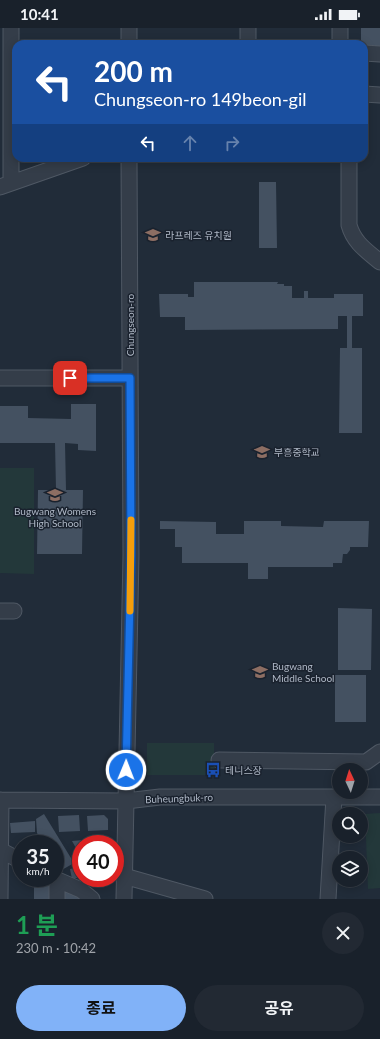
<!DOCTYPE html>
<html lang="ko">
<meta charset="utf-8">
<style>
body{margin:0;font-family:Lato,"Noto Sans KR",sans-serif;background:#222933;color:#f1f3f6;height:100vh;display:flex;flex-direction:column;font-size:15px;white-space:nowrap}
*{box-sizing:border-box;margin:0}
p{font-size:13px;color:#9fa3a9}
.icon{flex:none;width:22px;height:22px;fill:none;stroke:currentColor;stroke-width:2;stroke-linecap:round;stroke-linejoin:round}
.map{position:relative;height:871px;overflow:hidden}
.side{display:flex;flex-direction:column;background:#19212b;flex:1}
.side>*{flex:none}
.hud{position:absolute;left:12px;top:12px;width:356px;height:122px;border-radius:12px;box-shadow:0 2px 10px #0003,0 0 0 1px #373e47;background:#1a4fa0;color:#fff;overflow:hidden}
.needle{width:26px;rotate:356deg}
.buttons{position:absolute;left:332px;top:735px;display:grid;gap:8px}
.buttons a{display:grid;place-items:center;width:36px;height:36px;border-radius:50%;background:#19212b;box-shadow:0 2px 10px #0003,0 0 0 1px #373e47;font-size:20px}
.speed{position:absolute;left:12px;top:807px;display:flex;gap:8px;font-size:20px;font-weight:700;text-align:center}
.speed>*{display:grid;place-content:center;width:52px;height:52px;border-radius:50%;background:#19212b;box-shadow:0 2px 10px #0003,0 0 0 1px #373e47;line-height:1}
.speed small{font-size:10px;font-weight:400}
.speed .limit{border:6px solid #d22;background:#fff;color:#111}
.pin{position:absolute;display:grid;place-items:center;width:34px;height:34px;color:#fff;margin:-17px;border-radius:8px;box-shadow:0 2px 6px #0006}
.me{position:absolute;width:44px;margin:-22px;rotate:1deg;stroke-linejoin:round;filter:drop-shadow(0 0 3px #0008)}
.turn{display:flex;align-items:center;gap:14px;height:84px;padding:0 16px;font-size:18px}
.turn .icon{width:52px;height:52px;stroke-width:2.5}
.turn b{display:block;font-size:28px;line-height:34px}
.lanes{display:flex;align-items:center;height:38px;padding:0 16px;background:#0003;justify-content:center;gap:20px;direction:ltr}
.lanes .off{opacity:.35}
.round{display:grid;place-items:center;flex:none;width:42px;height:42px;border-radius:21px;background:#222933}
.overview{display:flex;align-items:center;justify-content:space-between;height:68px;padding:0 16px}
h1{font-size:24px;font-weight:700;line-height:30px;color:#1e9e55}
.action{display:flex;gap:8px;margin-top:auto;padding:8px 16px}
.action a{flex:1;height:46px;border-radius:24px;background:#81b2f8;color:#111;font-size:16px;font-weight:700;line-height:46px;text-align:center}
.action a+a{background:#222933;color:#f1f3f6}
.status{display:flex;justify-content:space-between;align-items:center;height:28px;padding:0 20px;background:#19212b;direction:ltr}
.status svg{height:11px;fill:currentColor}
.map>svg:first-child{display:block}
.green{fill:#23383a}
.building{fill:#445161}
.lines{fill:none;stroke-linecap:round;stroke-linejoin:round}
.minor-casing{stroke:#4f5864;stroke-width:17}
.minor{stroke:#343d49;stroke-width:15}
.route-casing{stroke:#114b97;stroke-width:10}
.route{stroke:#1a73e8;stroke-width:7}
.slow{stroke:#f59e0b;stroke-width:7}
.labels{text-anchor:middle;stroke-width:3;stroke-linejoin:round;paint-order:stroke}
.poi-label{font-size:10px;fill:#afb8c6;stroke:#1a222e;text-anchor:start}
.street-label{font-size:10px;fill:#afb8c6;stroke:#1a222e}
</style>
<div class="status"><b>10:41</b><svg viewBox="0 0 49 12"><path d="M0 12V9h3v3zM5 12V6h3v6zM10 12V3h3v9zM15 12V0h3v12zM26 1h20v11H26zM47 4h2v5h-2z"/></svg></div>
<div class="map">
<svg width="380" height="871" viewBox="0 0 380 871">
<rect width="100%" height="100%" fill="#212c39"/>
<path class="green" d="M0 440H34V546L0 545Z
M147 715H214V747H147Z
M380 785V860L368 861 365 786Z"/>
<path class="building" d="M361 0H380V19H364V16H361Z
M281 130H334V133H281Z
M259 154H276L277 220H259Z
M194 254H278L277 256H284V258H292V270H304V263H308V270H334V266H363V288H352V320H362V405H339L340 320H347V288H338V301L185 302V289H160L159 266H188V269H194Z
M71 376H96V423L78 422V416L65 415 66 462H83L82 526H37L38 462H56L55 415H0V378H28V390L71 391Z
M160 493 216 494V506H244V493H281V498L323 499 324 493H369L368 519H350V522L347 526H343L342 535H333V539H268V551H248V535H182V519H175V501H160Z
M338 580 372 581 371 642H338Z
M335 647H366V694H335Z
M44 786 74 835 60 843 55 835V816H44L37 805 36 791Z
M79 787 80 803 59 804 58 788Z
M104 787 108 791V802L88 803 87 788Z
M35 793V804L11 805 10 795Z
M108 810V816H81V829L72 813Z
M81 839V849L72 851 70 841Z
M34 850H43V855L52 854V871H34Z
M62 861H70L82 871H62Z"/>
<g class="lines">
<g class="minor-casing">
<path id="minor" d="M248 0V16
M129 16V0
M340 16V0
M364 25 380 26
M364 66 380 67
M349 130V197C354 215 367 223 380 234
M11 155V0
M0 159 83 130
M0 350H130
M0 583H14
M219 732 366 734 380 724
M0 772 126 773 160 769H380
M0 822 21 833
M124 848 205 871
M53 850 81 862 92 871
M0 871 1 772
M57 871V852
M124 871 131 527 129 130
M328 871 334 769"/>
</g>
<use href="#minor" class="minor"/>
</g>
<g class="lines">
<g class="route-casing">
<path id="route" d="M70 350H130L131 527 126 742"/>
</g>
<use href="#route" class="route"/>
<path class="slow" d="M130 583 131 492"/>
</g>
<defs>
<g id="school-bare" transform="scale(1.2)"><path d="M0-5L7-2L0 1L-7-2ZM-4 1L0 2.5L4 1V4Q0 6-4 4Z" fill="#8d6e63" stroke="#1a222e" stroke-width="2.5" paint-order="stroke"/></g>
<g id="bus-bare" transform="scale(1.2)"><path d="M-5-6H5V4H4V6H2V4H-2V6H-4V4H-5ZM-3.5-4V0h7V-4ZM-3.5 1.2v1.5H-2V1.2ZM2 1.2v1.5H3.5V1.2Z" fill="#1a4fb4" stroke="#1a222e" stroke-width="2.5" paint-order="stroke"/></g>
</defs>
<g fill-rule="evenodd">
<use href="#school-bare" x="153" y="207"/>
<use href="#school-bare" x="262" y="424"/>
<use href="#school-bare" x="55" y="467"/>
<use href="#school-bare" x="260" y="644"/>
<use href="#bus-bare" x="213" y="742"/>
</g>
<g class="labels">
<g class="poi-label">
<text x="165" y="211">라프레즈 유치원</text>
<text x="274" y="428">부흥중학교</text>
<text x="55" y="487" text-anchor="middle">Bugwang Womens<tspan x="55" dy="12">High School</tspan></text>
<text x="272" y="642">Bugwang<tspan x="272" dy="12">Middle School</tspan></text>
<text x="225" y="746">테니스장</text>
</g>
<g class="street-label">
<text transform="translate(130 297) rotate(-90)" y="4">Chungseon-ro</text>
<text transform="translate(179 770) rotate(-2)" y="4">Buheungbuk-ro</text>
</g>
</g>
</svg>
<div class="buttons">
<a><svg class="needle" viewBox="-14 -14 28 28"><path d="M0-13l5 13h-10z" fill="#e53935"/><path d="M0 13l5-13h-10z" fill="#9fa3a9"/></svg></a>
<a><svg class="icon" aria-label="search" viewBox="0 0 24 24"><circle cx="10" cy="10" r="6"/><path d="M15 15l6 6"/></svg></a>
<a><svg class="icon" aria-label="layers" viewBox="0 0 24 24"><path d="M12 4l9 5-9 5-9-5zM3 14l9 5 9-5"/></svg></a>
</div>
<div class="speed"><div>35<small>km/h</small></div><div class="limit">40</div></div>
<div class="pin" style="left:70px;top:350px;background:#d93025"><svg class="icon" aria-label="arrive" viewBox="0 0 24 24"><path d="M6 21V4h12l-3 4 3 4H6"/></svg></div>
<svg class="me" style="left:126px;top:742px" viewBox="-20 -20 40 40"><circle r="17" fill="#1a73e8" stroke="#fff" stroke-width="3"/><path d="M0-11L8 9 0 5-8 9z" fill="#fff"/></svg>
<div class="hud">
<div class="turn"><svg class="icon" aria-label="left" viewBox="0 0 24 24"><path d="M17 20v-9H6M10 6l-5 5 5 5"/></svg><div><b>200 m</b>Chungseon-ro 149beon-gil</div></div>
<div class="lanes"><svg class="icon" aria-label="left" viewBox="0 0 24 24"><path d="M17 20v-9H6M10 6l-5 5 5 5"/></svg><svg class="icon off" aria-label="ahead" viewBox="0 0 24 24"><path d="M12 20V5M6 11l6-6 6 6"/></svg><svg class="icon off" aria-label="right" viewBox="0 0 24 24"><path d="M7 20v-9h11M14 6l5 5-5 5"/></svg></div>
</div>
</div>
<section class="side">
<div class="overview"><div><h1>1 분</h1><p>230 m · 10:42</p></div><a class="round"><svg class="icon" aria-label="close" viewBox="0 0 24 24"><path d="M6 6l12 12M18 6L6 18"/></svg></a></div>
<div class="action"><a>종료</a><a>공유</a></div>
</section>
